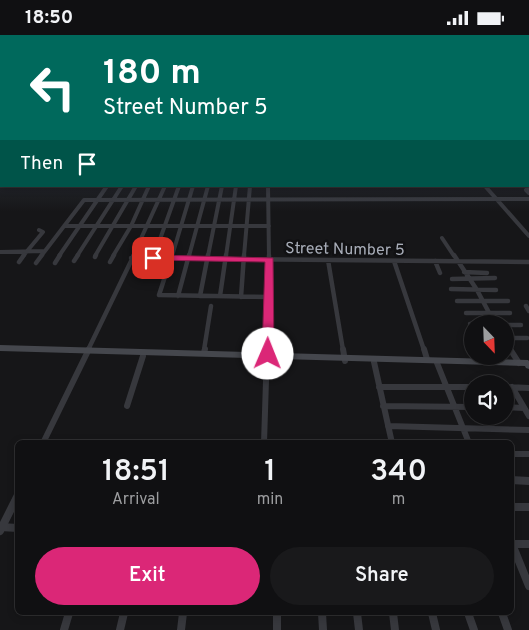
<!DOCTYPE html>
<style>
body{margin:0;font-family:Overpass,sans-serif;background:#19191b;color:#f1f3f6;height:100vh;display:flex;flex-direction:column;font-size:19px;white-space:nowrap}
*{box-sizing:border-box;margin:0}
p{font-size:16px;color:#9c9d9f}
.icon{flex:none;width:28px;height:28px;fill:none;stroke:currentColor;stroke-width:2;stroke-linecap:round;stroke-linejoin:round}
.map{position:relative;flex:1;overflow:hidden}
.panel{position:absolute;left:15px;top:405px;width:499px;height:175px;display:flex;flex-direction:column;background:#101012;border-radius:8px;box-shadow:0 2px 8px #0003,0 0 0 1px #303032}
.panel>*{flex:none}
.banner{position:absolute;left:0px;top:0px;width:530px;height:152px;box-shadow:0 2px 8px #0003,0 0 0 1px #303032;background:#00695c;color:#fff;overflow:hidden}
.needle{width:32px;rotate:157deg}
.tools{position:absolute;left:464px;top:280px;display:grid;gap:10px}
.tools a{display:grid;place-items:center;width:50px;height:50px;border-radius:50%;background:#101012;box-shadow:0 2px 8px #0003,0 0 0 1px #303032;font-size:25px}
.pin{position:absolute;display:grid;place-items:center;width:42px;height:42px;color:#fff;margin:-21px;border-radius:10px;box-shadow:0 2px 8px #0006}
.me{position:absolute;width:55px;margin:-28px;rotate:1deg;stroke-linejoin:round;filter:drop-shadow(0 0 4px #0008)}
.turn{display:flex;align-items:center;gap:18px;height:105px;padding:0 20px;font-size:22px}
.turn .icon{width:65px;height:65px;stroke-width:2.5}
.turn b{display:block;font-size:35px;line-height:42px}
.then{display:flex;align-items:center;height:48px;padding:0 20px;background:#0003;gap:10px;font-size:19px}
.eta{display:flex;justify-content:space-evenly;align-items:center;height:85px;text-align:center}
.eta b{font-size:30px;font-weight:600;line-height:35px}
.button{display:flex;gap:10px;margin-top:auto;padding:10px 20px}
.button a{flex:1;height:58px;border-radius:30px;background:#db2777;color:#fff;font-size:20px;font-weight:600;line-height:58px;text-align:center}
.button a+a{background:#19191b;color:#f1f3f6}
.status{display:flex;justify-content:space-between;align-items:center;height:35px;padding:0 25px;background:#101012;direction:ltr}
.status svg{height:14px;fill:currentColor}
.map>svg:first-child{display:block}
.lines{fill:none;stroke-linecap:round;stroke-linejoin:round}
.street-far3{stroke:#37383d;stroke-width:4}
.street-far2{stroke:#37383d;stroke-width:4.5}
.street-far1{stroke:#37383d;stroke-width:6}
.street{stroke:#37383d;stroke-width:8}
.secondary{fill:#45474d;fill-rule:evenodd}
.route{fill:#db2777;stroke:#8e194d}
.labels{text-anchor:middle;stroke-width:5;stroke-linejoin:round;paint-order:stroke}
.street-label{font-size:16px;fill:#a8adb8;stroke:#111113}
</style>
<div class="status"><b>18:50</b><svg viewBox="0 0 49 12"><path d="M0 12V9h3v3zM5 12V6h3v6zM10 12V3h3v9zM15 12V0h3v12zM26 1h20v11H26zM47 4h2v5h-2z"/></svg></div>
<div class="map">
<svg width="529" height="595" viewBox="0 0 529 595">
<rect width="100%" height="100%" fill="#161618"/>
<g class="lines">
<path class="street-far3" d="M268 151 269 221
M485 151 529 201
M529 153 526 155 529 158
M64 191H269
M442 203 454 221
M0 217 45 216 84 165 529 164
M23 221 43 197 39 195
M41 221 45 216
M59 221 107 151
M77 221 122 151
M95 221 136 151
M113 221 131 191 149 151
M133 221 165 151
M154 221 179 151
M172 221 193 151
M189 221 208 151
M208 221 222 151
M226 221 236 151
M244 221 250 151"/>
<path class="street-far2" d="M172 220 159 260 269 262
M454 220 477 255 495 289
M95 222 96 220
M131 223 529 227
M153 223 154 220
M328 225 343 315
M74 226 78 220
M394 226 424 315
M435 226 440 238
M19 227 24 220
M110 227 114 220
M36 228 42 220
M55 228 60 220
M464 237 487 238
M452 244 495 243
M451 254 496 255
M178 261 189 220
M200 261 208 220
M220 261 226 220
M241 262 244 220
M457 266H508
M526 271 529 276
M466 278H510
M470 289H472
M505 290H521
M505 303H527
M505 306 511 315
M88 315 134 220
M204 315 211 271
M267 315 269 220"/>
<path class="street-far1" d="M343 314 345 326
M424 314 427 324
M510 314 519 328
M204 318 205 314
M374 327 392 408
M437 328 469 408
M379 352H472
M505 352 529 353
M512 352 529 381
M127 371 143 321
M383 371 472 372
M505 372 524 373
M388 391 529 395
M43 408 89 314
M264 408 267 314
M511 419H529"/>
<path class="street" d="M511 445 529 446
M511 472H529
M0 492 18 493
M0 496 18 460
M511 509H529
M512 509 529 551
M277 578V595
M322 578 323 595
M357 578 359 595
M393 578 395 595
M432 578 436 595
M468 578 474 595
M502 578 508 595
M64 595 69 578
M120 595 124 578
M181 595 183 578"/>
<path class="secondary" d="M0 310 528 325 529 326V334L526 333 525 331 0 316Z"/>
</g>
<linearGradient id="sky" x2="0" y2="1"><stop stop-color="#0c0c0d"/><stop offset="0.53" stop-color="#363c48"/><stop offset="1" stop-color="#363c48" stop-opacity="0"/></linearGradient>
<rect width="529" height="177" fill="url(#sky)"/>
<path class="route" d="M153 220 273 223 274 319 272 322H264L262 319 265 227 149 225 148 223Z"/>
<g class="labels">
<g class="street-label">
<text transform="translate(345 213) rotate(1)" y="6">Street Number 5</text>
</g>
</g>
</svg>
<div class="tools">
<a><svg class="needle" viewBox="-14 -14 28 28"><path d="M0-13l5 13h-10z" fill="#e53935"/><path d="M0 13l5-13h-10z" fill="#9c9d9f"/></svg></a>
<a><svg class="icon" aria-label="sound" viewBox="0 0 24 24"><path d="M4 9h4l5-4v14l-5-4H4zM17 9q2 3 0 6"/></svg></a>
</div>
<div class="pin" style="left:153px;top:223px;background:#d93025"><svg class="icon" aria-label="arrive" viewBox="0 0 24 24"><path d="M6 21V4h12l-3 4 3 4H6"/></svg></div>
<svg class="me" style="left:268px;top:319px" viewBox="-20 -20 40 40"><circle r="19" fill="#fff"/><path d="M0-13L10 11 0 6-10 11z" fill="#db2777"/></svg>
<div class="banner">
<div class="turn"><svg class="icon" aria-label="left" viewBox="0 0 24 24"><path d="M17 20v-9H6M10 6l-5 5 5 5"/></svg><div><b>180 m</b>Street Number 5</div></div>
<div class="then">Then<svg class="icon" aria-label="arrive" viewBox="0 0 24 24"><path d="M6 21V4h12l-3 4 3 4H6"/></svg></div>
</div>
<section class="panel">
<div class="eta">
<div><b>18:51</b><p>Arrival</p></div>
<div><b>1</b><p>min</p></div>
<div><b>340</b><p>m</p></div>
</div>
<div class="button"><a>Exit</a><a>Share</a></div>
</section>
</div>
